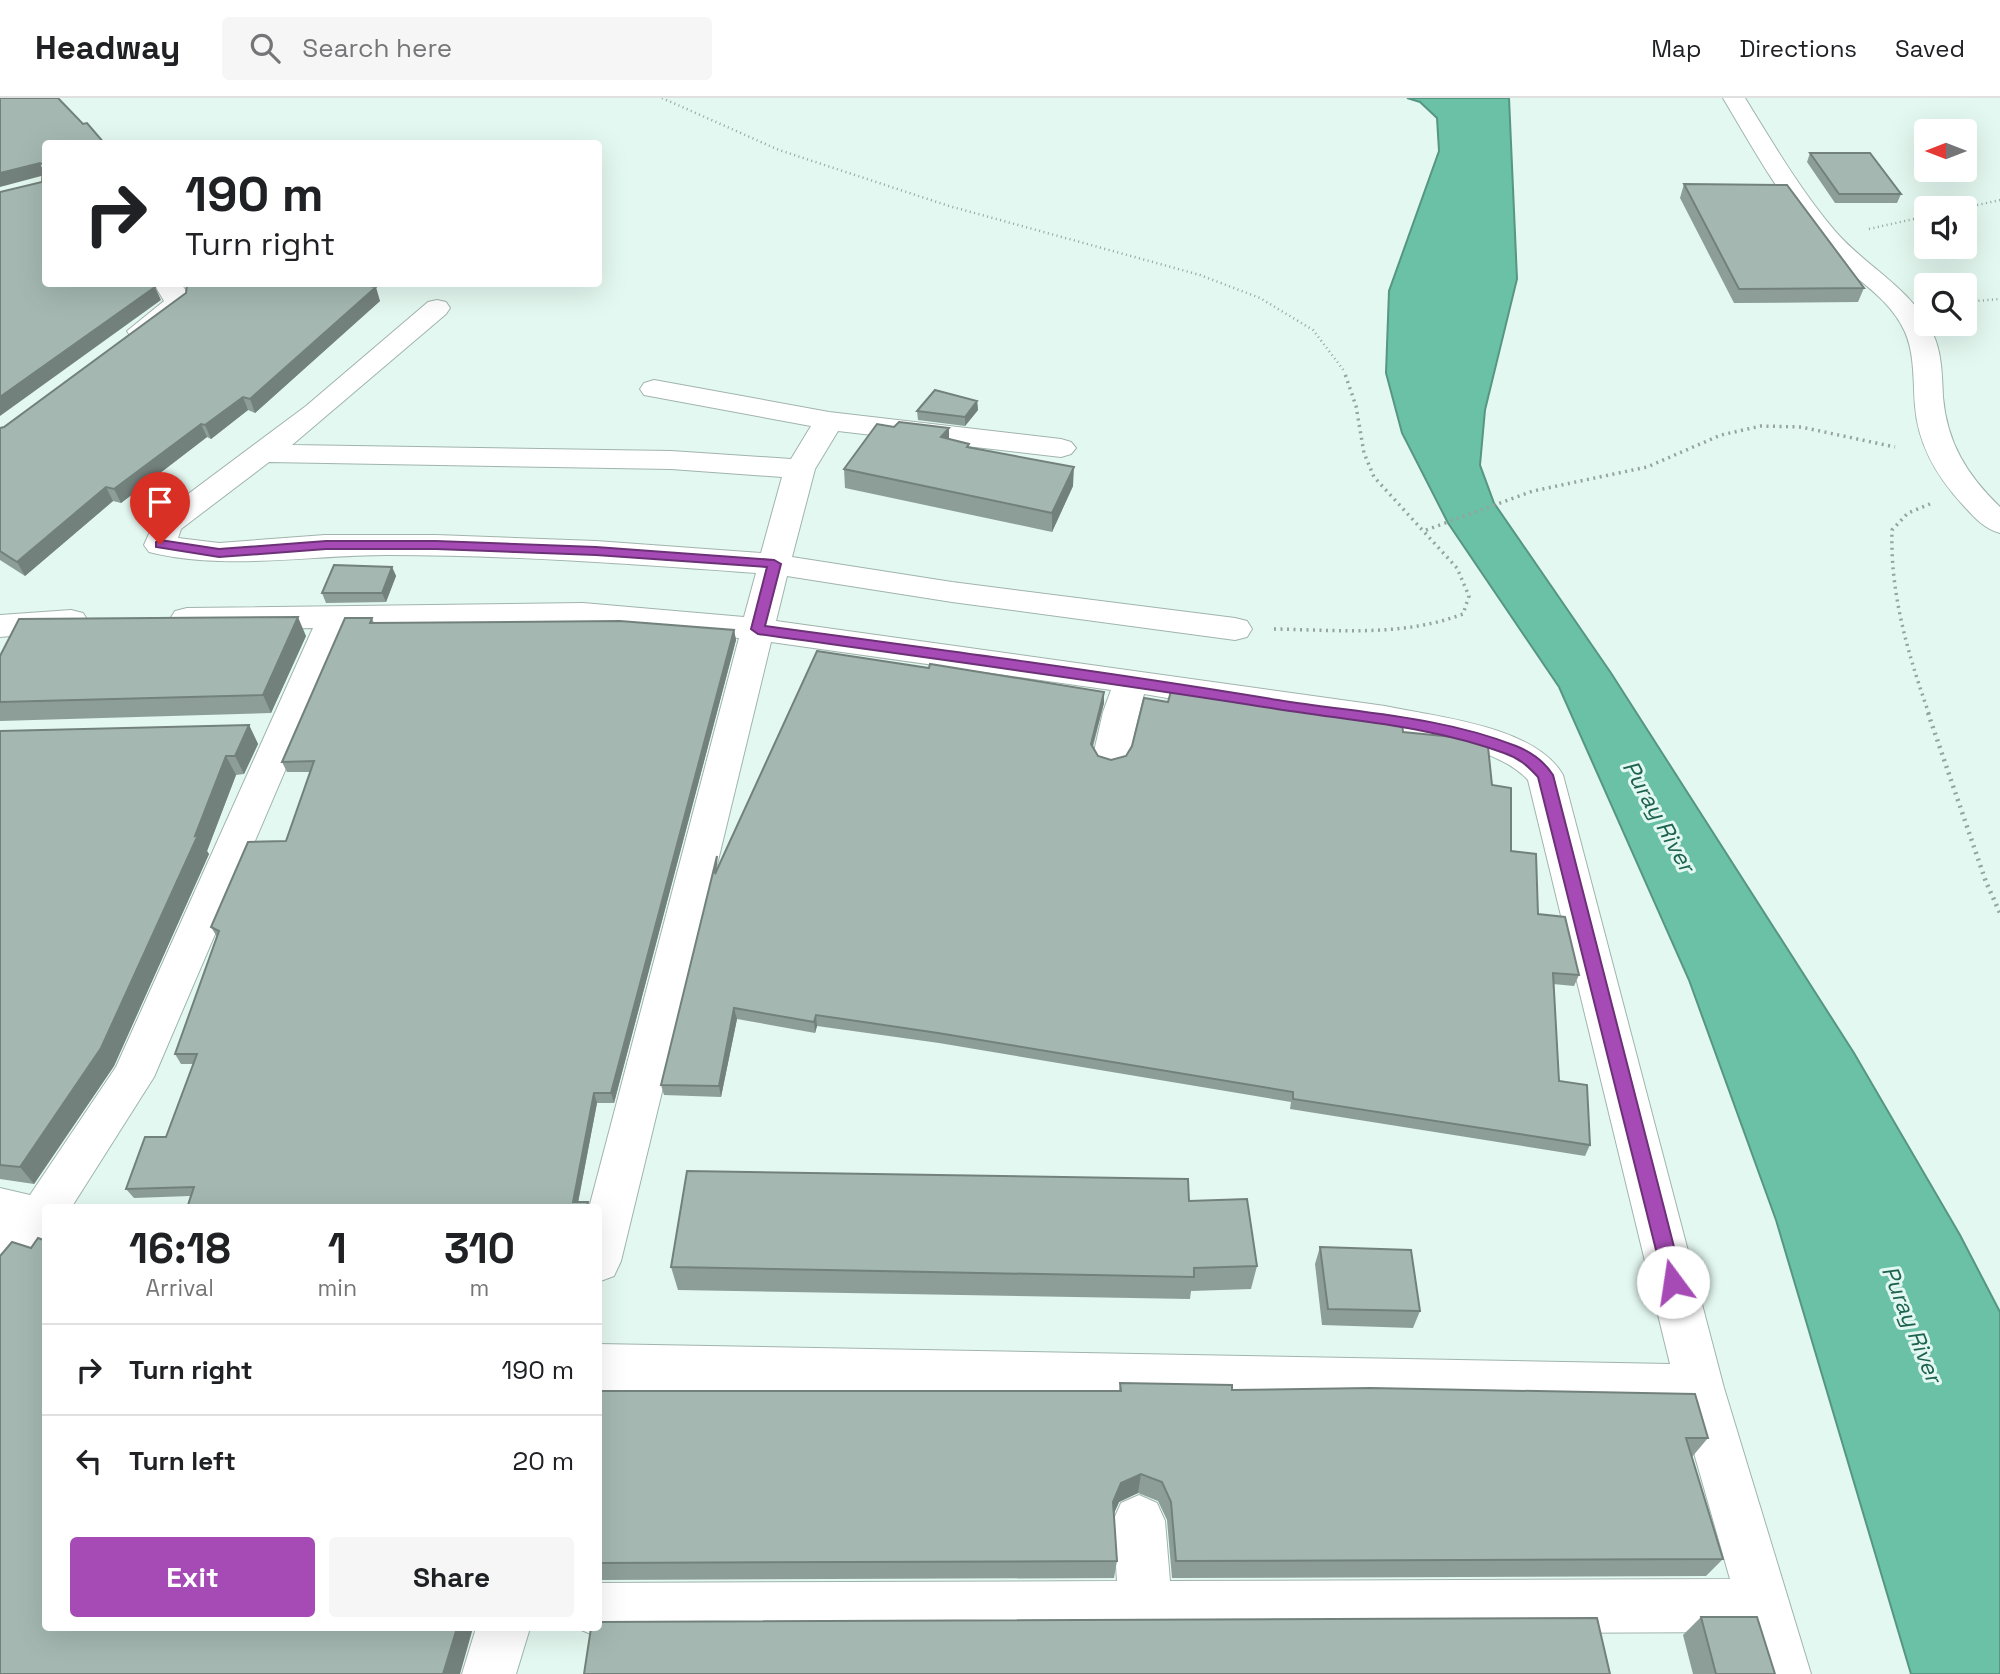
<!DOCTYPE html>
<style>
body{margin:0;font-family:"Space Grotesk",sans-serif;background:#f6f6f6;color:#202124;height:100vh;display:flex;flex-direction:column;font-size:26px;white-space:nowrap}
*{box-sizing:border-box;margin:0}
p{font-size:23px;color:#757577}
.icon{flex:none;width:38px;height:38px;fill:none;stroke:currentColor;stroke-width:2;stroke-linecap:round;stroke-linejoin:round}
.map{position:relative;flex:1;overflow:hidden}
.details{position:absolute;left:42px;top:1106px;width:560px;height:427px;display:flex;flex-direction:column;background:#fff;border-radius:7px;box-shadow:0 7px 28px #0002}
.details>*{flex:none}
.banner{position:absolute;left:42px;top:42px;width:560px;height:147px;border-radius:7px;box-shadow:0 7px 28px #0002;background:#fff;color:#202124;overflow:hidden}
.needle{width:46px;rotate:270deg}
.tools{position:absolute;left:1914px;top:21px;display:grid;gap:14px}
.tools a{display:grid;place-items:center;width:63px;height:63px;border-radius:7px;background:#fff;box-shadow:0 7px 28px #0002;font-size:35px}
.pin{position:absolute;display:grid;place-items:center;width:60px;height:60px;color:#fff;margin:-72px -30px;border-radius:50% 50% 50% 0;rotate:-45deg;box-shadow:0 0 7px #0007}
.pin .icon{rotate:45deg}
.me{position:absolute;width:77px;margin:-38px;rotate:346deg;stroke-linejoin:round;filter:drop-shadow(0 0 5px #0008)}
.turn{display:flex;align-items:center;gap:24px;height:147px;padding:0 28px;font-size:32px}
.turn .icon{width:91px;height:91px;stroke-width:2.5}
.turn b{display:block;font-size:49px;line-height:60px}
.eta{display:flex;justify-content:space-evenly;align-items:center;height:119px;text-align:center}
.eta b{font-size:42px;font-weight:800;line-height:49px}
.cta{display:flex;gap:14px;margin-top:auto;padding:14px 28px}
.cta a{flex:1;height:80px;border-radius:7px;background:#a64bb6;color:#fff;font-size:28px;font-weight:800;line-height:80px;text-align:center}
.cta a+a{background:#f6f6f6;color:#202124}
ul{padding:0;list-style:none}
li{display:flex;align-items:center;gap:21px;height:91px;padding:0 28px;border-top:2px solid #e0e0e0}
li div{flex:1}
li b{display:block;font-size:26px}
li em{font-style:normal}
header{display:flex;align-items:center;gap:42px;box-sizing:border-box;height:98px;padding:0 35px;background:#fff;border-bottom:2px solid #e0e0e0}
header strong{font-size:33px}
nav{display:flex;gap:38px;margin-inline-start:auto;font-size:24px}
.search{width:490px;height:63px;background:#f6f6f6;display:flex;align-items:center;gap:18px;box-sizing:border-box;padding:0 24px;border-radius:7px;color:#757577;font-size:26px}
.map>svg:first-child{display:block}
.water{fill:#6ac1a6;stroke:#569682;stroke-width:2}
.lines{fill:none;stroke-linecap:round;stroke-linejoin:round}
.minor-casing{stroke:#a0b4ac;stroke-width:2}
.tertiary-casing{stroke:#a0b4ac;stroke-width:2}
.path-far2{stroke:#94a49e;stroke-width:2.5;stroke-dasharray:1 3.5;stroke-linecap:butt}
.path-far1{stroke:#94a49e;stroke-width:3.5;stroke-dasharray:2 4.5;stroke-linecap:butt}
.path{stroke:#94a49e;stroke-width:4.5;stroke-dasharray:2 5;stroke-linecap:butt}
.minor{fill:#fff;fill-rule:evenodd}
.tertiary{fill:#fff;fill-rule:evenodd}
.wall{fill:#8d9e98}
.shaded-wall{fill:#73817c}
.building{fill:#a4b8b1;stroke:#73817c;stroke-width:2}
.route{fill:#a64bb6;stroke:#6c3176;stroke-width:2}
.labels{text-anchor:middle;stroke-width:6;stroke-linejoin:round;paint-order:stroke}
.water-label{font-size:23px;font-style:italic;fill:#1d624f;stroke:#e3f8f0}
</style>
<header>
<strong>Headway</strong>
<div class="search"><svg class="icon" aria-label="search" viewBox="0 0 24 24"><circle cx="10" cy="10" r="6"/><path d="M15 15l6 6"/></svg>Search here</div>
<nav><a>Map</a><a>Directions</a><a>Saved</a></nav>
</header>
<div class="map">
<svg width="2000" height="1576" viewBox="0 0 2000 1576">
<rect width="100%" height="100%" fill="#e3f8f0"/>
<path class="water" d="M1407 0H1509L1517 181 1485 312 1480 367 1494 405 1611 575 1854 955 1960 1137 2000 1214V1576H1911L1776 1122 1689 882 1559 589 1448 425 1402 335 1386 275 1389 193 1439 53 1437 20 1420 4Z"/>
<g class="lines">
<g class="minor-casing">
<path id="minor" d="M154 186H181L190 198V206L151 239H131L127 233 164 203Z
M437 202 446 204 450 210 446 216 292 347 671 353 791 361 811 328 644 297 640 291 644 285 654 282 829 314 1061 341 1071 344 1076 350 1071 356 1061 359 838 333 815 371 792 459 952 484 1235 520 1247 523 1252 531 1247 539 1235 542 952 504 787 478 776 523 1385 608C1437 619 1535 628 1563 677L1724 1290 1811 1576H1757L1745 1534 598 1539 579 1531 598 1530V1485L1117 1483 1113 1423 1121 1405 1139 1397 1157 1405 1165 1423 1170 1483 1730 1481 1682 1313 598 1292V1246L1670 1266 1528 682C1489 639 1375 633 1319 625 1261 617 1202 606 1144 596L1129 658 1124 667 1111 671 1098 667 1093 658 1103 614 1111 592 771 544 621 1163 614 1178 598 1184V1110H589L739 540 583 527 346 530 154 979 71 1110H46V1144L16 1179 0 1185V1090L30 1097 116 969 313 530 187 532 175 529 170 521 175 513 187 510 583 505 744 519 756 475C633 466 511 457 388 457 310 457 224 473 149 454L144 447 156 420 306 308 428 204ZM269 364 671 371 782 379 761 455 596 443 436 437H325L219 445 178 440 181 431Z
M71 512 83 515 88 523 83 531 0 539V517Z
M476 1530H530L516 1576H462Z"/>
</g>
<g class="tertiary-casing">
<path id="tertiary" d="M1723 0H1745C1773 45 1800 92 1835 133 1866 169 1913 191 1933 236 1942 255 1942 278 1943 299 1947 345 1967 377 2000 409V435C1984 431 1974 419 1963 407 1937 379 1918 347 1915 308 1913 284 1915 257 1905 234 1887 194 1844 176 1817 143 1780 99 1752 49 1723 0Z"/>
</g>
<path class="path-far2" d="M662 0 779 52 949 108 1200 177 1260 200 1313 232 1345 274
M1964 110 2000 102
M1869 131 1927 118
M1965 204 2000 201"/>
<path class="path-far1" d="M1426 432 1533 393 1647 369 1721 337 1761 328 1801 329 1895 349
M1274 531C1338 532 1402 539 1463 516L1469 498 1457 470 1374 379 1364 355 1356 308 1344 273
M1929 616C1908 556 1890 496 1892 432L1908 415 1930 406"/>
<path class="path" d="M1928 615 1986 784 2000 815"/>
<use href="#minor" class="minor"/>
<use href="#tertiary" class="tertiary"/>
</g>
<path class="wall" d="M1810 55 1901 96 1897 105H1835L1807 64Z
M1684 86 1864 190 1858 204 1734 205 1680 100Z
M184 186H357L380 203 255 315 248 312 211 341 207 339 121 405 113 403 25 478 0 462V330L4 329 186 195V189Z
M977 303 978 312 965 328 918 322 917 313Z
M949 341 1073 388 1052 434 845 390 844 371Z
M392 469 396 478 386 504 326 505 322 495Z
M372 520 374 525 734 532 736 542 614 1005H597L578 1104H588L590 1110H187L190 1098 134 1100 126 1091 166 1039 193 966H181L175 956 217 839 211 829 286 743 311 674H287L282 664Z
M306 538 271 615 0 623V558Z
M1168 604 1403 634 1492 687 1511 753 1538 816 1579 877 1574 888 1553 886 1559 983 1590 1047 1585 1058 1290 1011 1291 1004 939 945 817 928 815 935 737 921 721 999 664 997 661 987 719 767 1104 605 1093 649 1098 658 1111 662 1126 658Z
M249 627 258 646 244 676 236 677 207 753 209 756 114 968 34 1086 0 1081V633Z
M1320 1149 1420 1213 1413 1230 1322 1227 1315 1166Z
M1257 1168 1251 1191 1191 1193 1190 1201 678 1192 671 1169Z
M1120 1285 1232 1292 1708 1340 1692 1359 1723 1461 1706 1478 1172 1480 1167 1422 1158 1403 1138 1395 1119 1404 1114 1415 1117 1463 1114 1480 598 1482V1301L1119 1293Z
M1701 1519 1775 1576H1693L1683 1537Z"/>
<path class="shaded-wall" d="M40 65 45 77 0 89V75Z
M155 189 161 202 0 318V299Z
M376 189 380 203 255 315 250 301Z
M243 299 248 312 211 341 205 327Z
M977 303 978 312 965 328V319Z
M201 326 207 339 121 405 114 391Z
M949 330V349L941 339Z
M1074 369 1073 388 1052 434V415Z
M106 389 113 403 25 478 17 464Z
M392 469 396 478 386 504 382 495Z
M298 519 306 538 271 615 263 597Z
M734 532 736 542 614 1005 611 995Z
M1104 594V605L1090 657 1091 646Z
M249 627 258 646 244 676 235 658Z
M226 658 236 677 207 753 209 756 114 968 34 1086 20 1069 195 738Z
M734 910 737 921 721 999 719 988Z
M816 917 817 928 815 935 814 924Z
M594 995 597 1005 577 1110 573 1104Z
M1141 1376 1138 1395 1119 1404 1111 1422 1113 1404 1121 1385Z
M457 1530H473L460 1576H443Z"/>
<path class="building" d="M0 0H58L83 26 87 25 105 46H46V186H153L155 189 0 299V94L42 84 43 67 40 65 0 75Z
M1810 55H1870L1901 96H1839Z
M1684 86 1787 87 1864 190 1739 191Z
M187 186H357L376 189 250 301 243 299 205 327 201 326 114 391 106 389 17 464 0 453V330L4 329 186 195Z
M935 292 977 303 965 319 917 313Z
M899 324 949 330 941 339 969 346 967 349 1074 369 1052 415 844 371 877 326 894 329Z
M334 467 392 469 382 495H322Z
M298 519 263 597 0 604V558L19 521Z
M345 520H372L370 525 620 523 734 532 611 995H594L573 1104H588L586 1110H187L194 1089 126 1091 145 1039H166L197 956H175L219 833 211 829 248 744 286 743 314 663 282 664Z
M817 553 929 570 930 566 1104 594 1091 646 1098 658 1111 662 1126 658 1132 648 1144 600 1168 604 1171 593 1402 625 1403 634 1464 640 1488 649 1492 687 1511 690V753L1536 756 1538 816 1565 819 1579 877 1553 875 1559 983 1587 987 1590 1047 1293 1001V994L938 935 816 917 814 924 734 910 719 988 661 987 717 758 715 776Z
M249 627 235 658H226L195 738 198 737 101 950 20 1069 0 1067V633Z
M687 1073 1188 1081 1189 1103 1247 1101 1257 1168 1194 1170V1179L671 1169Z
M38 1140 46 1143V1530H457L443 1576H0V1158L12 1144 31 1150Z
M1320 1149 1411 1152 1420 1213 1328 1211Z
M1120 1285 1232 1287V1292L1370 1290 1695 1296 1708 1340H1686L1723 1461 1176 1463 1171 1404 1162 1384 1141 1376 1121 1385 1113 1404 1117 1463 598 1465V1301L600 1293H1121Z
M1701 1519H1757L1775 1576H1716Z
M1597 1520 1610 1576H584L591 1530H598V1524Z"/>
<path class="route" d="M160 442 219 451 326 443H436L596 449 774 462 781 466 765 528C936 551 1108 574 1278 602 1358 615 1440 618 1516 648 1531 654 1544 663 1553 677L1683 1184 1680 1190 1673 1192 1667 1190 1664 1184 1538 679C1528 668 1519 660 1504 655 1429 627 1349 623 1271 610 1100 583 929 560 758 536L751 531 767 469 596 457 436 451H326L219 459 156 449V444Z"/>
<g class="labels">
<g class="water-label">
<text transform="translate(1659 718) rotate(61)" y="8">Puray River</text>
<text transform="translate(1912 1226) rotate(68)" y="8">Puray River</text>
</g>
</g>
</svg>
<div class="tools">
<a><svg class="needle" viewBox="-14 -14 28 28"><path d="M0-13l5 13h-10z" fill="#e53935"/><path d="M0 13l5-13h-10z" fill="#757577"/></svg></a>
<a><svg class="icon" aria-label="sound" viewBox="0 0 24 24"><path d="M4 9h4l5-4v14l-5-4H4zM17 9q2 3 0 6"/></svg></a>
<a><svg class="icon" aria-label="search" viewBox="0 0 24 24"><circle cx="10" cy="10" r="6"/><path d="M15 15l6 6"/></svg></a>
</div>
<div class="pin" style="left:160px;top:446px;background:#d93025"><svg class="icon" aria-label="arrive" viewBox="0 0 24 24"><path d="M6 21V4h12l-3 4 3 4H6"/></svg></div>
<svg class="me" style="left:1673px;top:1184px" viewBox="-20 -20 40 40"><circle r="19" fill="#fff"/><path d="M0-13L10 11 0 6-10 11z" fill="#a64bb6"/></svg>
<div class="banner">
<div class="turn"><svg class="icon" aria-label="right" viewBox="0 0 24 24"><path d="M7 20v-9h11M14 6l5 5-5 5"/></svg><div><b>190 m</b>Turn right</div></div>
</div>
<section class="details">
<div class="eta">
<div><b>16:18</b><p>Arrival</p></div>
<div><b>1</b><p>min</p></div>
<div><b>310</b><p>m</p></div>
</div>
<ul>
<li><svg class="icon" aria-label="right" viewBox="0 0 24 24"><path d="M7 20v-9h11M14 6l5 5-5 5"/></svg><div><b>Turn right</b></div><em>190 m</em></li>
<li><svg class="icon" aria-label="left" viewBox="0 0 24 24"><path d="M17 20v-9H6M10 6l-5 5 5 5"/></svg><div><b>Turn left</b></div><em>20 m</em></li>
</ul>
<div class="cta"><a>Exit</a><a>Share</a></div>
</section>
</div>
